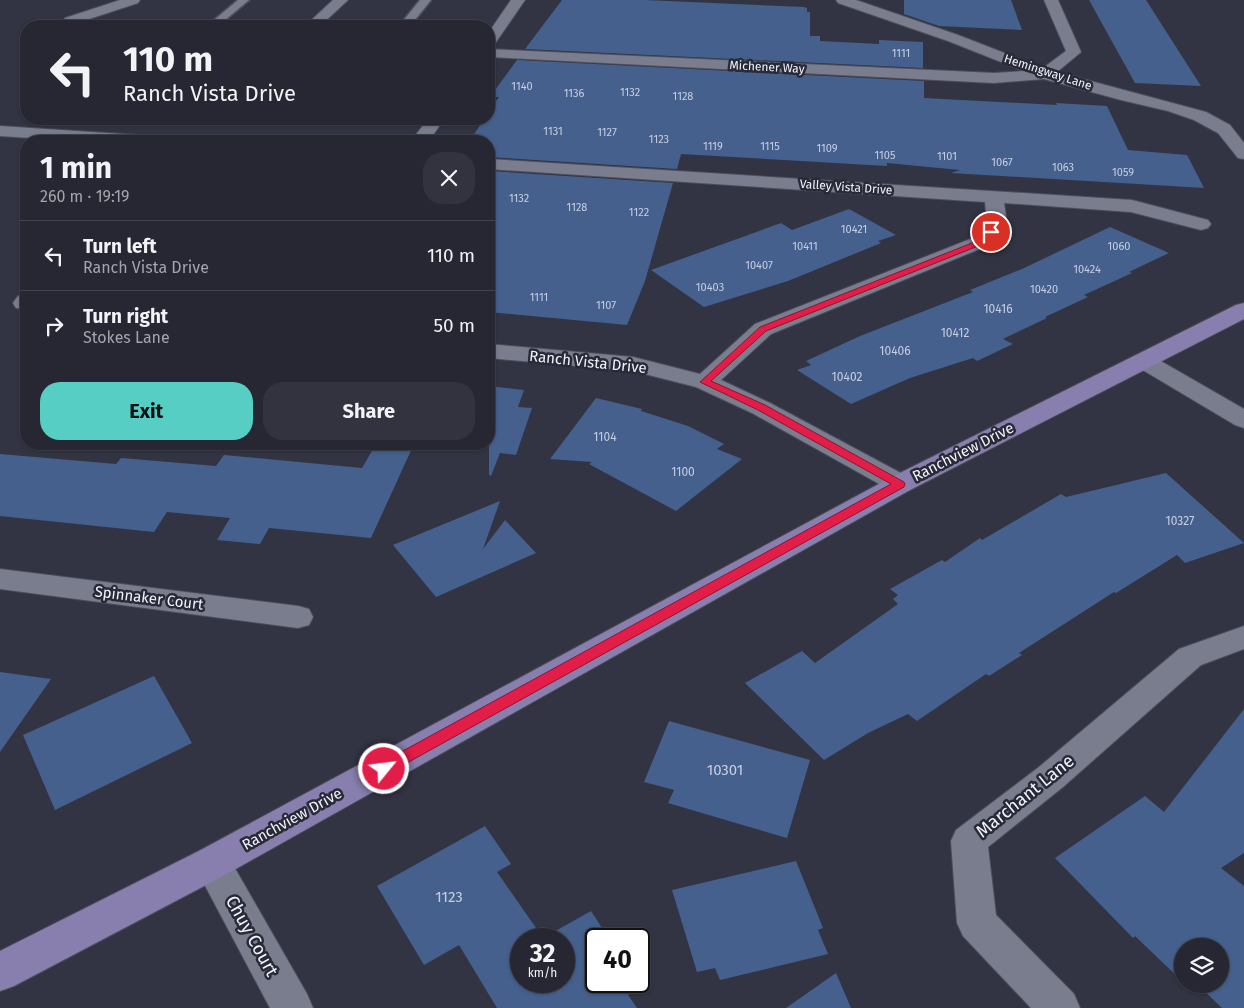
<!DOCTYPE html>
<meta charset="utf-8">
<style>
body{margin:0;font-family:"Fira Sans",sans-serif;background:#32333e;color:#f1f3f6;height:100vh;display:flex;flex-direction:column;font-size:19px;white-space:nowrap}
*{box-sizing:border-box;margin:0}
p{font-size:16px;color:#a4a5ac}
.icon{flex:none;width:28px;height:28px;fill:none;stroke:currentColor;stroke-width:2;stroke-linecap:round;stroke-linejoin:round}
.map{position:relative;flex:1;overflow:hidden}
.side{position:absolute;left:20px;top:135px;width:475px;height:315px;display:flex;flex-direction:column;background:#262732;border-radius:20px;box-shadow:0 1px 4px #0004,0 0 0 1px #42444d}
.side>*{flex:none}
.hud{position:absolute;left:20px;top:20px;width:475px;height:105px;border-radius:20px;box-shadow:0 1px 4px #0004,0 0 0 1px #42444d;background:#262732;color:#f1f3f6;overflow:hidden}
.fabs{position:absolute;left:1174px;top:938px;display:grid;gap:10px}
.fabs a{display:grid;place-items:center;width:55px;height:55px;border-radius:50%;background:#262732;box-shadow:0 1px 4px #0004,0 0 0 1px #42444d;font-size:25px}
.speed{position:absolute;left:510px;top:928px;display:flex;gap:10px;font-size:25px;font-weight:700;text-align:center}
.speed>*{display:grid;place-content:center;width:65px;height:65px;border-radius:50%;background:#262732;box-shadow:0 1px 4px #0004,0 0 0 1px #42444d;line-height:1}
.speed small{font-size:12px;font-weight:400}
.speed .limit{border:2px solid #111;border-radius:8px;background:#fff;color:#111}
.pin{position:absolute;display:grid;place-items:center;width:42px;height:42px;color:#fff;margin:-21px;border:2px solid #fff;border-radius:50%;box-shadow:0 1px 5px #0007}
.me{position:absolute;width:55px;margin:-28px;rotate:61deg;stroke-linejoin:round;filter:drop-shadow(0 0 4px #0008)}
.turn{display:flex;align-items:center;gap:18px;height:105px;padding:0 20px;font-size:22px}
.turn .icon{width:65px;height:65px;stroke-width:2.5}
.turn b{display:block;font-size:35px;line-height:42px}
.round{display:grid;place-items:center;flex:none;width:52px;height:52px;border-radius:20px;background:#32333e}
.headline{display:flex;align-items:center;justify-content:space-between;height:85px;padding:0 20px}
h1{font-size:30px;font-weight:700;line-height:38px}
.primary-button{display:flex;gap:10px;margin-top:auto;padding:10px 20px}
.primary-button a{flex:1;height:58px;border-radius:20px;background:#56cec4;color:#111;font-size:20px;font-weight:700;line-height:58px;text-align:center}
.primary-button a+a{background:#32333e;color:#f1f3f6}
ul{padding:0;list-style:none}
li{display:flex;align-items:center;gap:15px;height:70px;padding:0 20px;border-top:1px solid #42444d}
li div{flex:1}
li b{display:block;font-size:19px}
li em{font-style:normal}
.map>svg:first-child{display:block}
.building{fill:#45608d;fill-rule:evenodd}
.lines{fill:none;stroke-linecap:round;stroke-linejoin:round}
.lane-casing{stroke:#4e4f5c;stroke-width:3}
.street-casing{stroke:#4e4f5c;stroke-width:2}
.secondary-casing{stroke:#4e4f5c;stroke-width:2}
.lane{fill:#7a7d8e;fill-rule:evenodd}
.street{fill:#7a7d8e;fill-rule:evenodd}
.secondary{fill:#887fae;fill-rule:evenodd}
.route{fill:#e11d48;stroke:#92132f}
.labels{text-anchor:middle;stroke-width:5;stroke-linejoin:round;paint-order:stroke}
.far-number-label{font-size:11px;fill:#c7cee1}
.far-street-label{font-size:12px;fill:#f2f3fd;stroke:#282a38}
.number-label{font-size:12px;fill:#c7cee1}
.street-label{font-size:15px;fill:#f2f3fd;stroke:#282a38}
.near-number-label{font-size:15px;fill:#c7cee1}
.near-street-label{font-size:18px;fill:#f2f3fd;stroke:#282a38}
</style>
<div class="map">
<svg width="1244" height="1008" viewBox="0 0 1244 1008">
<rect width="100%" height="100%" fill="#323443"/>
<path class="building" d="M562 0H645L804 7 807 8V12H810V36H820V41L879 44V40L923 42V68L525 49Z
M904 0H1011L1022 30 939 26 904 14Z
M1089 0H1146L1201 86 1135 83Z
M517 60 924 81V98L1057 105 1056 103 1107 106 1128 150 1187 155 1204 188 951 173 960 170 887 163V166L681 154 677 169 489 157V140L471 139 484 119H489V111L499 97H490Z
M489 171 673 183 645 281 627 325 489 312Z
M849 209 896 235 878 241 881 243 788 281 704 307 651 270 781 223 792 230Z
M1110 227 1169 253 1129 272 1132 273 1084 295 1088 297 1045 317 1047 318 1003 339 1013 344 977 361 973 358 910 378 851 404 797 370 811 365 806 361 860 336 973 292 970 290 1022 269Z
M489 386 524 390 518 407 532 408 516 455 500 453 491 476 489 475Z
M596 398 642 409 641 411 688 426 724 444 717 449 742 459 676 511 589 464 592 462 550 459Z
M376 444H414L371 538 269 528 260 544 217 540 230 518 167 512 154 532 0 516V454L116 464 121 458 216 466 224 455 362 468Z
M1166 473 1244 543 1185 563 1177 555 1116 593 1114 592 1019 653 1022 655 989 676 986 674 917 721 908 714 868 733 824 760 745 683 802 651 815 663 898 604 893 599 898 595 890 589 942 560 945 562 980 538 982 540 1061 494 1066 497Z
M500 501 483 549 505 520 536 553 436 597 393 545Z
M0 672 51 679 0 752Z
M154 676 192 743 55 810 23 735Z
M1244 709V853L1221 868 1244 886V1008H1222L1197 984H1220V946H1182V981L1135 936 1133 938 1055 858 1145 796 1164 812Z
M669 721 810 760 787 838 668 803 674 790 644 782Z
M485 826 511 864 497 872 543 938 591 911 609 939H596V981H637L641 988 628 995 637 1008H497L459 945 424 965 377 886ZM521 939H564V981H521Z
M796 861 823 928 818 930 828 954 720 980 715 968 697 972 672 890Z
M836 973 851 1008H786Z"/>
<g class="lines">
<g class="lane-casing">
<path id="lane" d="M238 0H249L218 26H207Z
M420 0H431L410 26H399Z"/>
</g>
<g class="street-casing">
<path id="street" d="M120 0H140L138 3 77 23 78 26H64L63 21 65 18Z
M333 0H348L320 26H305Z
M511 0H525L494 45 489 46V32Z
M836 0H856L958 35 1043 68 1066 51 1044 0H1058L1081 52 1057 72 1206 112 1230 125 1244 143V159L1238 158 1218 133 1194 120 1168 111 1121 100 1044 79 994 83 489 57V49L994 73 1024 71 948 41 838 3Z
M428 119H444L429 141H411Z
M0 126 153 136 159 137 162 141H78L0 136Z
M489 159 1132 200 1208 220 1211 224 1208 228 1201 230 1131 212 1004 203 1007 223 992 244 771 334 721 380 770 403 910 478 913 484 910 490 900 492 890 490 752 413 696 387 633 371 489 358V344L633 357 700 374 755 324 978 236 987 223 985 202 489 169Z
M26 294V309L16 308 13 303 18 296Z
M1144 354 1152 356 1244 409V428L1235 425 1136 366 1132 361 1136 356Z
M0 569 298 606 309 609 313 617 309 625 298 628 0 589Z
M1244 626V649L1201 665 1063 787 988 847 996 915 1074 994 1080 1008H1031L963 936 957 923 951 841 956 830 1039 767 1179 649Z
M212 847 225 851 307 994 313 1008H270L193 863 199 851Z"/>
</g>
<g class="secondary-casing">
<path id="secondary" d="M1244 303V319L910 490 225 875 14 986 0 991V951L199 851 890 478 1236 305Z"/>
</g>
<use href="#lane" class="lane"/>
<use href="#street" class="street"/>
<use href="#secondary" class="secondary"/>
</g>
<path class="route" d="M988 230 995 232 988 242 766 331 711 381 765 405 904 482 905 484 904 487 389 773 384 775 379 773 376 769 379 764 891 484 758 410 700 382 760 327 982 239Z"/>
<g class="labels">
<g class="far-number-label">
<text x="901" y="57">1111</text>
<text x="522" y="90">1140</text>
<text x="630" y="96">1132</text>
<text x="574" y="97">1136</text>
<text x="683" y="100">1128</text>
<text x="553" y="135">1131</text>
<text x="607" y="136">1127</text>
<text x="659" y="143">1123</text>
<text x="713" y="150">1119</text>
<text x="770" y="150">1115</text>
<text x="827" y="152">1109</text>
<text x="885" y="159">1105</text>
<text x="947" y="160">1101</text>
<text x="1002" y="166">1067</text>
<text x="1063" y="171">1063</text>
<text x="1123" y="176">1059</text>
<text x="519" y="202">1132</text>
<text x="577" y="211">1128</text>
<text x="639" y="216">1122</text>
<text x="854" y="233">10421</text>
<text x="805" y="250">10411</text>
<text x="1119" y="250">1060</text>
<text x="759" y="269">10407</text>
<text x="1087" y="273">10424</text>
<text x="710" y="291">10403</text>
<text x="1044" y="293">10420</text>
<text x="539" y="301">1111</text>
<text x="606" y="309">1107</text>
</g>
<g class="far-street-label">
<text transform="translate(767 67) rotate(3)" y="4">Michener Way</text>
<text transform="translate(1048 72) rotate(18)" y="4">Hemingway Lane</text>
<text transform="translate(846 187) rotate(4)" y="4">Valley Vista Drive</text>
</g>
<g class="number-label">
<text x="998" y="313">10416</text>
<text x="955" y="337">10412</text>
<text x="895" y="355">10406</text>
<text x="847" y="381">10402</text>
<text x="605" y="441">1104</text>
<text x="683" y="476">1100</text>
<text x="1180" y="525">10327</text>
</g>
<g class="street-label">
<text transform="translate(588 362) rotate(6)" y="5">Ranch Vista Drive</text>
<text transform="translate(963 452) rotate(-27)" y="5">Ranchview Drive</text>
<text transform="translate(149 598) rotate(7)" y="5">Spinnaker Court</text>
<text transform="translate(292 819) rotate(-29)" y="5">Ranchview Drive</text>
</g>
<g class="near-number-label">
<text x="725" y="775">10301</text>
<text x="449" y="902">1123</text>
</g>
<g class="near-street-label">
<text transform="translate(1025 796) rotate(-39)" y="6">Marchant Lane</text>
<text transform="translate(252 936) rotate(61)" y="6">Chuy Court</text>
</g>
</g>
</svg>
<div class="fabs">
<a><svg class="icon" aria-label="layers" viewBox="0 0 24 24"><path d="M12 4l9 5-9 5-9-5zM3 14l9 5 9-5"/></svg></a>
</div>
<div class="speed"><div>32<small>km/h</small></div><div class="limit">40</div></div>
<div class="pin" style="left:991px;top:232px;background:#d93025"><svg class="icon" aria-label="arrive" viewBox="0 0 24 24"><path d="M6 21V4h12l-3 4 3 4H6"/></svg></div>
<svg class="me" style="left:384px;top:769px" viewBox="-20 -20 40 40"><circle r="17" fill="#e11d48" stroke="#fff" stroke-width="3"/><path d="M0-11L8 9 0 5-8 9z" fill="#fff"/></svg>
<div class="hud">
<div class="turn"><svg class="icon" aria-label="left" viewBox="0 0 24 24"><path d="M17 20v-9H6M10 6l-5 5 5 5"/></svg><div><b>110 m</b>Ranch Vista Drive</div></div>
</div>
<section class="side">
<div class="headline"><div><h1>1 min</h1><p>260 m · 19:19</p></div><a class="round"><svg class="icon" aria-label="close" viewBox="0 0 24 24"><path d="M6 6l12 12M18 6L6 18"/></svg></a></div>
<ul>
<li><svg class="icon" aria-label="left" viewBox="0 0 24 24"><path d="M17 20v-9H6M10 6l-5 5 5 5"/></svg><div><b>Turn left</b><p>Ranch Vista Drive</p></div><em>110 m</em></li>
<li><svg class="icon" aria-label="right" viewBox="0 0 24 24"><path d="M7 20v-9h11M14 6l5 5-5 5"/></svg><div><b>Turn right</b><p>Stokes Lane</p></div><em>50 m</em></li>
</ul>
<div class="primary-button"><a>Exit</a><a>Share</a></div>
</section>
</div>
